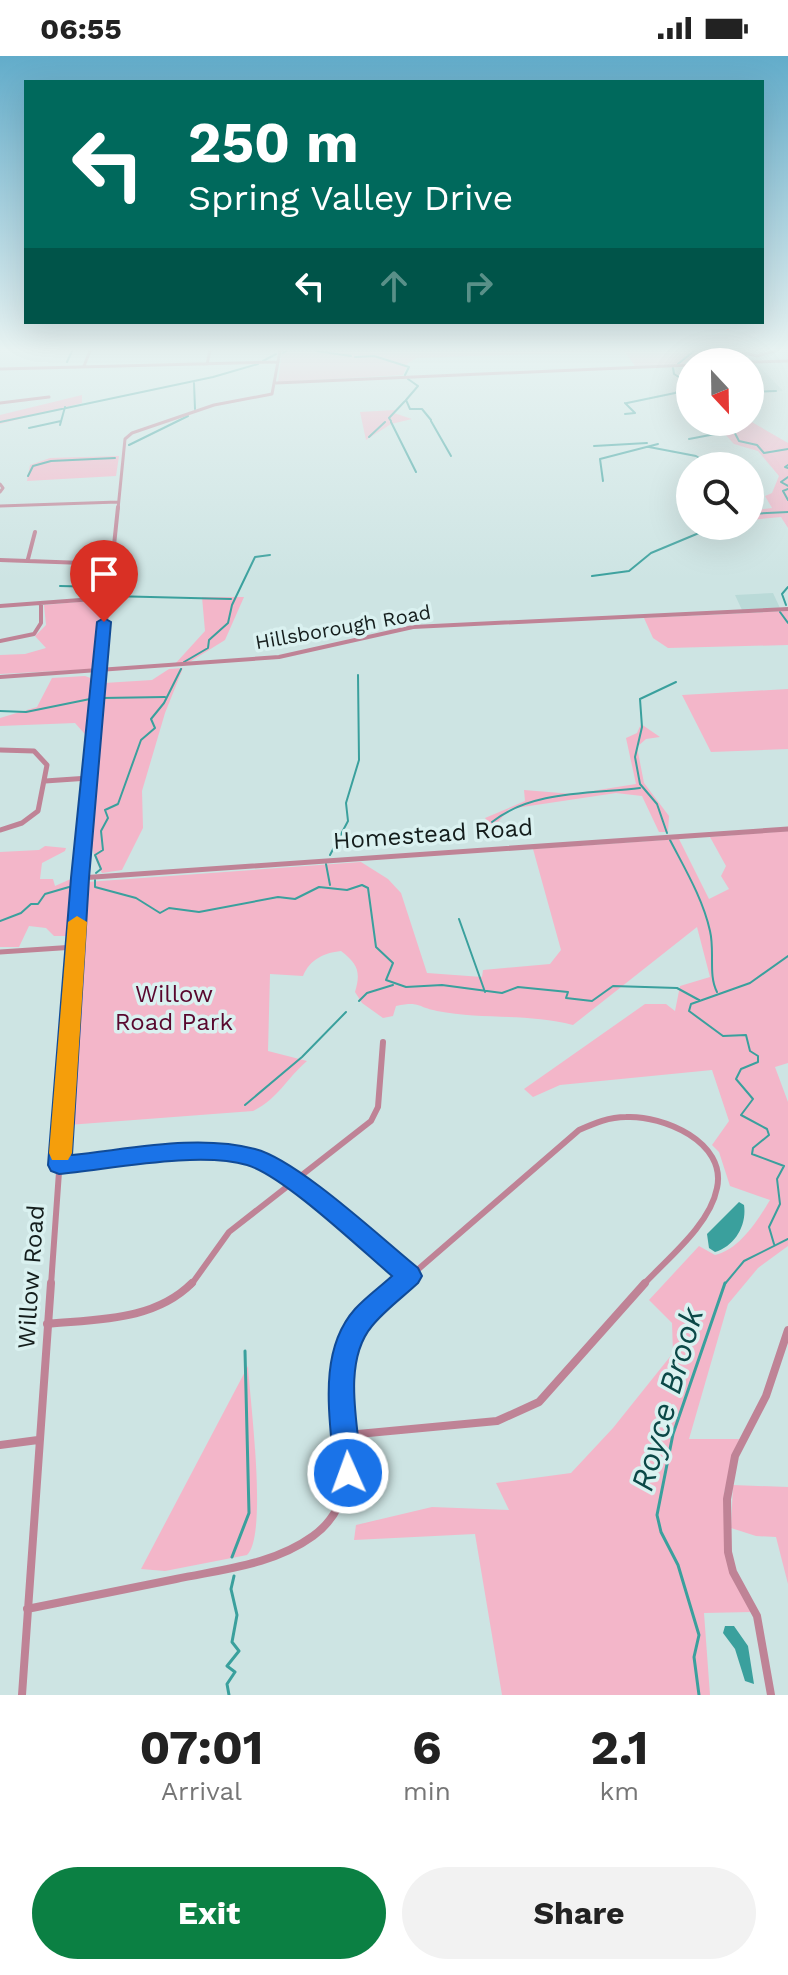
<!DOCTYPE html>
<style>
body{margin:0;font-family:"Work Sans",sans-serif;background:#f2f2f2;color:#222;height:100vh;display:flex;flex-direction:column;font-size:30px;white-space:nowrap}
*{box-sizing:border-box;margin:0}
p{font-size:26px;color:#767676}
.icon{flex:none;width:44px;height:44px;fill:none;stroke:currentColor;stroke-width:2;stroke-linecap:round;stroke-linejoin:round}
.map{position:relative;height:1639px;overflow:hidden}
.side{display:flex;flex-direction:column;background:#fff;flex:1}
.side>*{flex:none}
.top-card{position:absolute;left:24px;top:24px;width:740px;height:244px;border-radius:0px;box-shadow:0 8px 32px #0002;background:#00695c;color:#fff;overflow:hidden}
.needle{width:52px;rotate:158deg}
.tools{position:absolute;left:676px;top:292px;display:grid;gap:16px}
.tools a{display:grid;place-items:center;width:88px;height:88px;border-radius:50%;background:#fff;box-shadow:0 8px 32px #0002;font-size:40px}
.pin{position:absolute;display:grid;place-items:center;width:68px;height:68px;color:#fff;margin:-82px -34px;border-radius:50% 50% 50% 0;rotate:-45deg;box-shadow:0 0 8px #0007}
.pin .icon{rotate:45deg}
.me{position:absolute;width:88px;margin:-44px;rotate:358deg;stroke-linejoin:round;filter:drop-shadow(0 0 6px #0008)}
.turn{display:flex;align-items:center;gap:28px;height:168px;padding:0 32px;font-size:36px}
.turn .icon{width:104px;height:104px;stroke-width:2.5}
.turn b{display:block;font-size:56px;line-height:68px}
.lanes{display:flex;align-items:center;height:76px;padding:0 32px;background:#0003;justify-content:center;gap:40px;direction:ltr}
.lanes .off{opacity:.35}
.eta{display:flex;justify-content:space-evenly;align-items:center;height:136px;text-align:center}
.eta b{font-size:48px;font-weight:700;line-height:56px}
.action{display:flex;gap:16px;margin-top:auto;padding:16px 32px}
.action a{flex:1;height:92px;border-radius:48px;background:#0b8043;color:#fff;font-size:32px;font-weight:700;line-height:92px;text-align:center}
.action a+a{background:#f2f2f2;color:#222}
.status{display:flex;justify-content:space-between;align-items:center;height:56px;padding:0 40px;background:#fff;direction:ltr}
.status svg{height:22px;fill:currentColor}
.map>svg:first-child{display:block}
.built{fill:#badad8}
.green{fill:#f3b6c9}
.water{fill:#3aa09d}
.lines{fill:none;stroke-linecap:round;stroke-linejoin:round}
.stream-far1{stroke:#3aa09d;stroke-width:2}
.stream{stroke:#3aa09d;stroke-width:3}
.minor-far4{stroke:#bf8396;stroke-width:3}
.minor-far3{stroke:#bf8396;stroke-width:4}
.minor-far2{stroke:#bf8396;stroke-width:5}
.minor-far1{stroke:#bf8396;stroke-width:6}
.minor{stroke:#bf8396;stroke-width:8}
.route{fill:#1a73e8;stroke:#114b97;stroke-width:2}
.slow{fill:#f59e0b}
.labels{text-anchor:middle;stroke-width:7;stroke-linejoin:round;paint-order:stroke}
.far-street-label{font-size:20px;fill:#141d1c;stroke:#daf1f0}
.street-label{font-size:24px;fill:#141d1c;stroke:#daf1f0}
.park-label{font-size:24px;fill:#59072e;stroke:#daf1f0}
.near-water-label{font-size:32px;font-style:italic;fill:#0b4847;stroke:#daf1f0}
</style>
<div class="status"><b>06:55</b><svg viewBox="0 0 49 12"><path d="M0 12V9h3v3zM5 12V6h3v6zM10 12V3h3v9zM15 12V0h3v12zM26 1h20v11H26zM47 4h2v5h-2z"/></svg></div>
<div class="map">
<svg width="788" height="1639" viewBox="0 0 788 1639">
<rect width="100%" height="100%" fill="#cde4e3"/>
<path class="built" d="M750 307H756L783 335 750 336Z
M773 537 780 552 742 554 735 539Z"/>
<path class="green" d="M282 295H713L717 297 700 299 682 308 635 310 624 295 417 302 408 307 403 319 278 326Z
M82 339V347L0 368V359Z
M395 354 394 357 412 363 391 368 366 384 360 356Z
M750 365 788 387V472L781 461 750 464V455L772 452 765 440 772 437 779 420 758 395 734 388 714 366Z
M119 400 116 420 27 425 30 409 50 402Z
M202 541H244L225 584 188 607 175 608 205 575Z
M100 544 103 545 94 613 0 618V599L25 598 46 592 35 580 46 569 44 549Z
M788 555V589L668 592 653 582 644 562Z
M183 612 165 657 142 735 143 772 122 814 102 817C80 779 93 735 99 694L75 667 0 670V662L37 651 52 622 85 620 104 627 152 624 169 613Z
M788 633V693L711 696 682 639Z
M641 668 660 681 646 683 637 691 644 727 669 760 668 776H659L642 740 616 737 509 753 492 773 485 762 525 745 524 734 573 738 636 728 626 682 637 677Z
M788 775V1007L775 1011 788 1046V1190L758 1212 728 1248 689 1383H739L724 1437V1487L751 1556 704 1557 710 1639H502L475 1478 354 1484 356 1469 432 1451 509 1454 496 1427 571 1417 613 1372 673 1297 672 1267 649 1244 699 1190 715 1199C739 1194 758 1164 770 1144L730 1130 719 1096 712 1089 729 1065 712 1014 560 1029 533 1041 524 1033 645 948H666L675 955 680 930 710 921 697 871 573 969C528 957 482 964 437 955 416 951 421 945 396 950L393 960 383 962 362 947 355 936C361 916 358 908 341 895 324 897 310 903 303 920L270 918 268 995 307 1005C285 1024 279 1042 253 1055L68 1069 87 826 361 806 388 823 401 837 427 917 482 921 483 914 550 908 561 894 533 793 679 783 709 843 729 833 721 820 726 810 710 781Z
M45 790 66 792 65 795 42 807 40 823H53L55 830 73 822 69 880H54L46 872 29 870 19 891H0V796L39 794Z
M248 1310C250 1345 268 1479 247 1499L165 1515 141 1513Z
M733 1429 788 1431V1528L776 1481 756 1480 731 1472Z"/>
<path class="water" d="M739 1146 744 1149C747 1169 735 1190 715 1196L709 1192 707 1178Z
M725 1570H734L748 1590 754 1628 745 1625 735 1593 723 1577Z"/>
<g class="lines">
<path class="stream-far1" d="M316 295 351 300
M283 297 286 295
M355 301 374 300 409 311 405 319
M263 305 276 298
M67 306 72 295
M678 308 694 295
M673 312 674 318 690 328
M408 323 418 330 406 344 410 353H422L431 364
M194 327 195 353
M750 336 776 335
M625 347 635 357 625 358
M627 347 675 337 690 329
M391 365 389 362 405 345
M431 365 451 400
M0 366 213 321 258 308
M391 366 416 416
M729 366 739 385 757 389 764 397 788 393
M60 369 65 351
M29 372 61 365
M369 381 385 366
M689 383 731 375
M129 389 188 360
M594 390 647 387
M649 391 696 400 701 403 698 410
M788 409 785 411 788 412
M28 420 33 410 51 405 115 402
M788 421 781 426 788 430
M603 425 600 403 658 388
M788 433 783 435 788 444
M750 458 788 456
M702 476V472L719 470
M592 520 629 515 651 497 699 477
M60 530 102 531
M110 540 231 543
M786 549 782 538 788 531
M780 556 788 567
M184 606 208 592 209 584 228 567 232 549 255 501 270 499
M102 642 165 641
M0 655 26 656 90 643
M492 766C532 734 592 738 640 732
M667 777 657 748 640 728 635 701 642 671 640 643 676 626
M670 784C685 813 703 843 710 875 715 896 708 919 717 936
M330 799 348 765 346 747 359 704 358 619
M326 808 330 829
M96 817 101 813 95 799 103 794 101 775 108 762 105 754 118 748 141 684 155 672 151 663 164 647 181 613
M95 824V831L136 842 160 857 169 852 199 856 278 841 295 843 319 831 347 834 362 829 368 832 376 891 393 907 386 924 406 931 442 929 502 937 518 931 568 936 566 942 592 945 613 930 677 932 699 944
M459 863 485 936
M0 865 21 857 31 848H38L45 838 69 831
M359 945 367 937 393 929
M245 1049 302 1001 346 956
M774 1188 769 1171 780 1148 777 1123 784 1110 752 1098 753 1092 769 1079 767 1073 741 1059 753 1043 736 1023 741 1013 758 1006V1000L750 995 746 979 723 980 689 955 691 948 750 927 788 900
M724 1229 744 1205 788 1183"/>
<path class="stream" d="M232 1501 249 1457 245 1295
M229 1639 227 1628 235 1616 227 1610 239 1595 232 1586 237 1559 231 1533 234 1520
M699 1639 694 1601 699 1579 678 1509 661 1476 657 1459 673 1378 725 1227"/>
<path class="minor-far4" d="M736 295 757 300 774 295
M750 306 788 305
M207 308 210 295
M84 310 90 295
M0 313 278 306
M276 327 690 309
M0 347 49 341
M0 428 3 432 0 436
M0 450 118 446
M118 453 125 383 132 377 214 349 272 338 280 295"/>
<path class="minor-far3" d="M28 503 35 476
M0 504 111 508
M0 550 107 542
M0 585 34 578 41 567V548
M0 621 279 601 413 571 788 553
M97 652 118 451"/>
<path class="minor-far2" d="M0 694 34 695 47 709 38 755 22 767 0 774
M45 725 89 722
M80 822 788 773
M0 896 75 891
M74 906 98 650"/>
<path class="minor-far1" d="M59 1109C119 1102 195 1081 254 1101 309 1120 366 1183 410 1220
M51 1229 74 904
M191 1229 229 1176 371 1065 378 1051 383 986
M400 1229 579 1074C595 1067 609 1061 626 1061 663 1059 727 1086 717 1132 710 1169 668 1202 643 1229"/>
<path class="minor" d="M47 1268C98 1263 154 1265 192 1227
M347 1379 497 1365 539 1346 645 1227
M0 1389 38 1384
M27 1553C77 1543 126 1533 176 1523 223 1513 273 1509 313 1480 378 1433 325 1347 350 1285 361 1261 383 1244 402 1227
M22 1639 51 1227
M771 1639 757 1560 733 1516 728 1496 727 1443 735 1400 766 1340 788 1274"/>
</g>
<linearGradient id="sky" x2="0" y2="1"><stop stop-color="#62acca"/><stop offset="0.56" stop-color="#e8f3f2"/><stop offset="1" stop-color="#e8f3f2" stop-opacity="0"/></linearGradient>
<rect width="788" height="524" fill="url(#sky)"/>
<path class="route" d="M104 562 111 566 89 822 72 1099C131 1093 197 1078 255 1093 298 1104 381 1182 418 1212L422 1220 418 1227C403 1241 385 1254 372 1270 341 1307 359 1373 362 1417L358 1426 348 1430 338 1426 334 1417C331 1364 316 1297 355 1253 366 1241 380 1231 392 1220 360 1193 284 1120 247 1109 199 1095 111 1113 59 1118L51 1115 48 1109 71 822 97 566Z"/>
<path class="slow" d="M77 860 87 866 72 1097 68 1104H52L49 1097 68 866Z"/>
<g class="labels">
<g class="far-street-label">
<text transform="translate(343 571) rotate(-10)" y="7">Hillsborough Road</text>
</g>
<g class="street-label">
<text transform="translate(433 778) rotate(-4)" y="8">Homestead Road</text>
<text transform="translate(31 1221) rotate(-86)" y="8">Willow Road</text>
</g>
<g class="park-label">
<text x="174" y="946">Willow<tspan x="174" dy="28">Road Park</tspan></text>
</g>
<g class="near-water-label">
<text transform="translate(667 1343) rotate(-74)" y="11">Royce Brook</text>
</g>
</g>
</svg>
<div class="tools">
<a><svg class="needle" viewBox="-14 -14 28 28"><path d="M0-13l5 13h-10z" fill="#e53935"/><path d="M0 13l5-13h-10z" fill="#767676"/></svg></a>
<a><svg class="icon" aria-label="search" viewBox="0 0 24 24"><circle cx="10" cy="10" r="6"/><path d="M15 15l6 6"/></svg></a>
</div>
<div class="pin" style="left:104px;top:566px;background:#d93025"><svg class="icon" aria-label="arrive" viewBox="0 0 24 24"><path d="M6 21V4h12l-3 4 3 4H6"/></svg></div>
<svg class="me" style="left:348px;top:1417px" viewBox="-20 -20 40 40"><circle r="17" fill="#1a73e8" stroke="#fff" stroke-width="3"/><path d="M0-11L8 9 0 5-8 9z" fill="#fff"/></svg>
<div class="top-card">
<div class="turn"><svg class="icon" aria-label="left" viewBox="0 0 24 24"><path d="M17 20v-9H6M10 6l-5 5 5 5"/></svg><div><b>250 m</b>Spring Valley Drive</div></div>
<div class="lanes"><svg class="icon" aria-label="left" viewBox="0 0 24 24"><path d="M17 20v-9H6M10 6l-5 5 5 5"/></svg><svg class="icon off" aria-label="ahead" viewBox="0 0 24 24"><path d="M12 20V5M6 11l6-6 6 6"/></svg><svg class="icon off" aria-label="right" viewBox="0 0 24 24"><path d="M7 20v-9h11M14 6l5 5-5 5"/></svg></div>
</div>
</div>
<section class="side">
<div class="eta">
<div><b>07:01</b><p>Arrival</p></div>
<div><b>6</b><p>min</p></div>
<div><b>2.1</b><p>km</p></div>
</div>
<div class="action"><a>Exit</a><a>Share</a></div>
</section>
